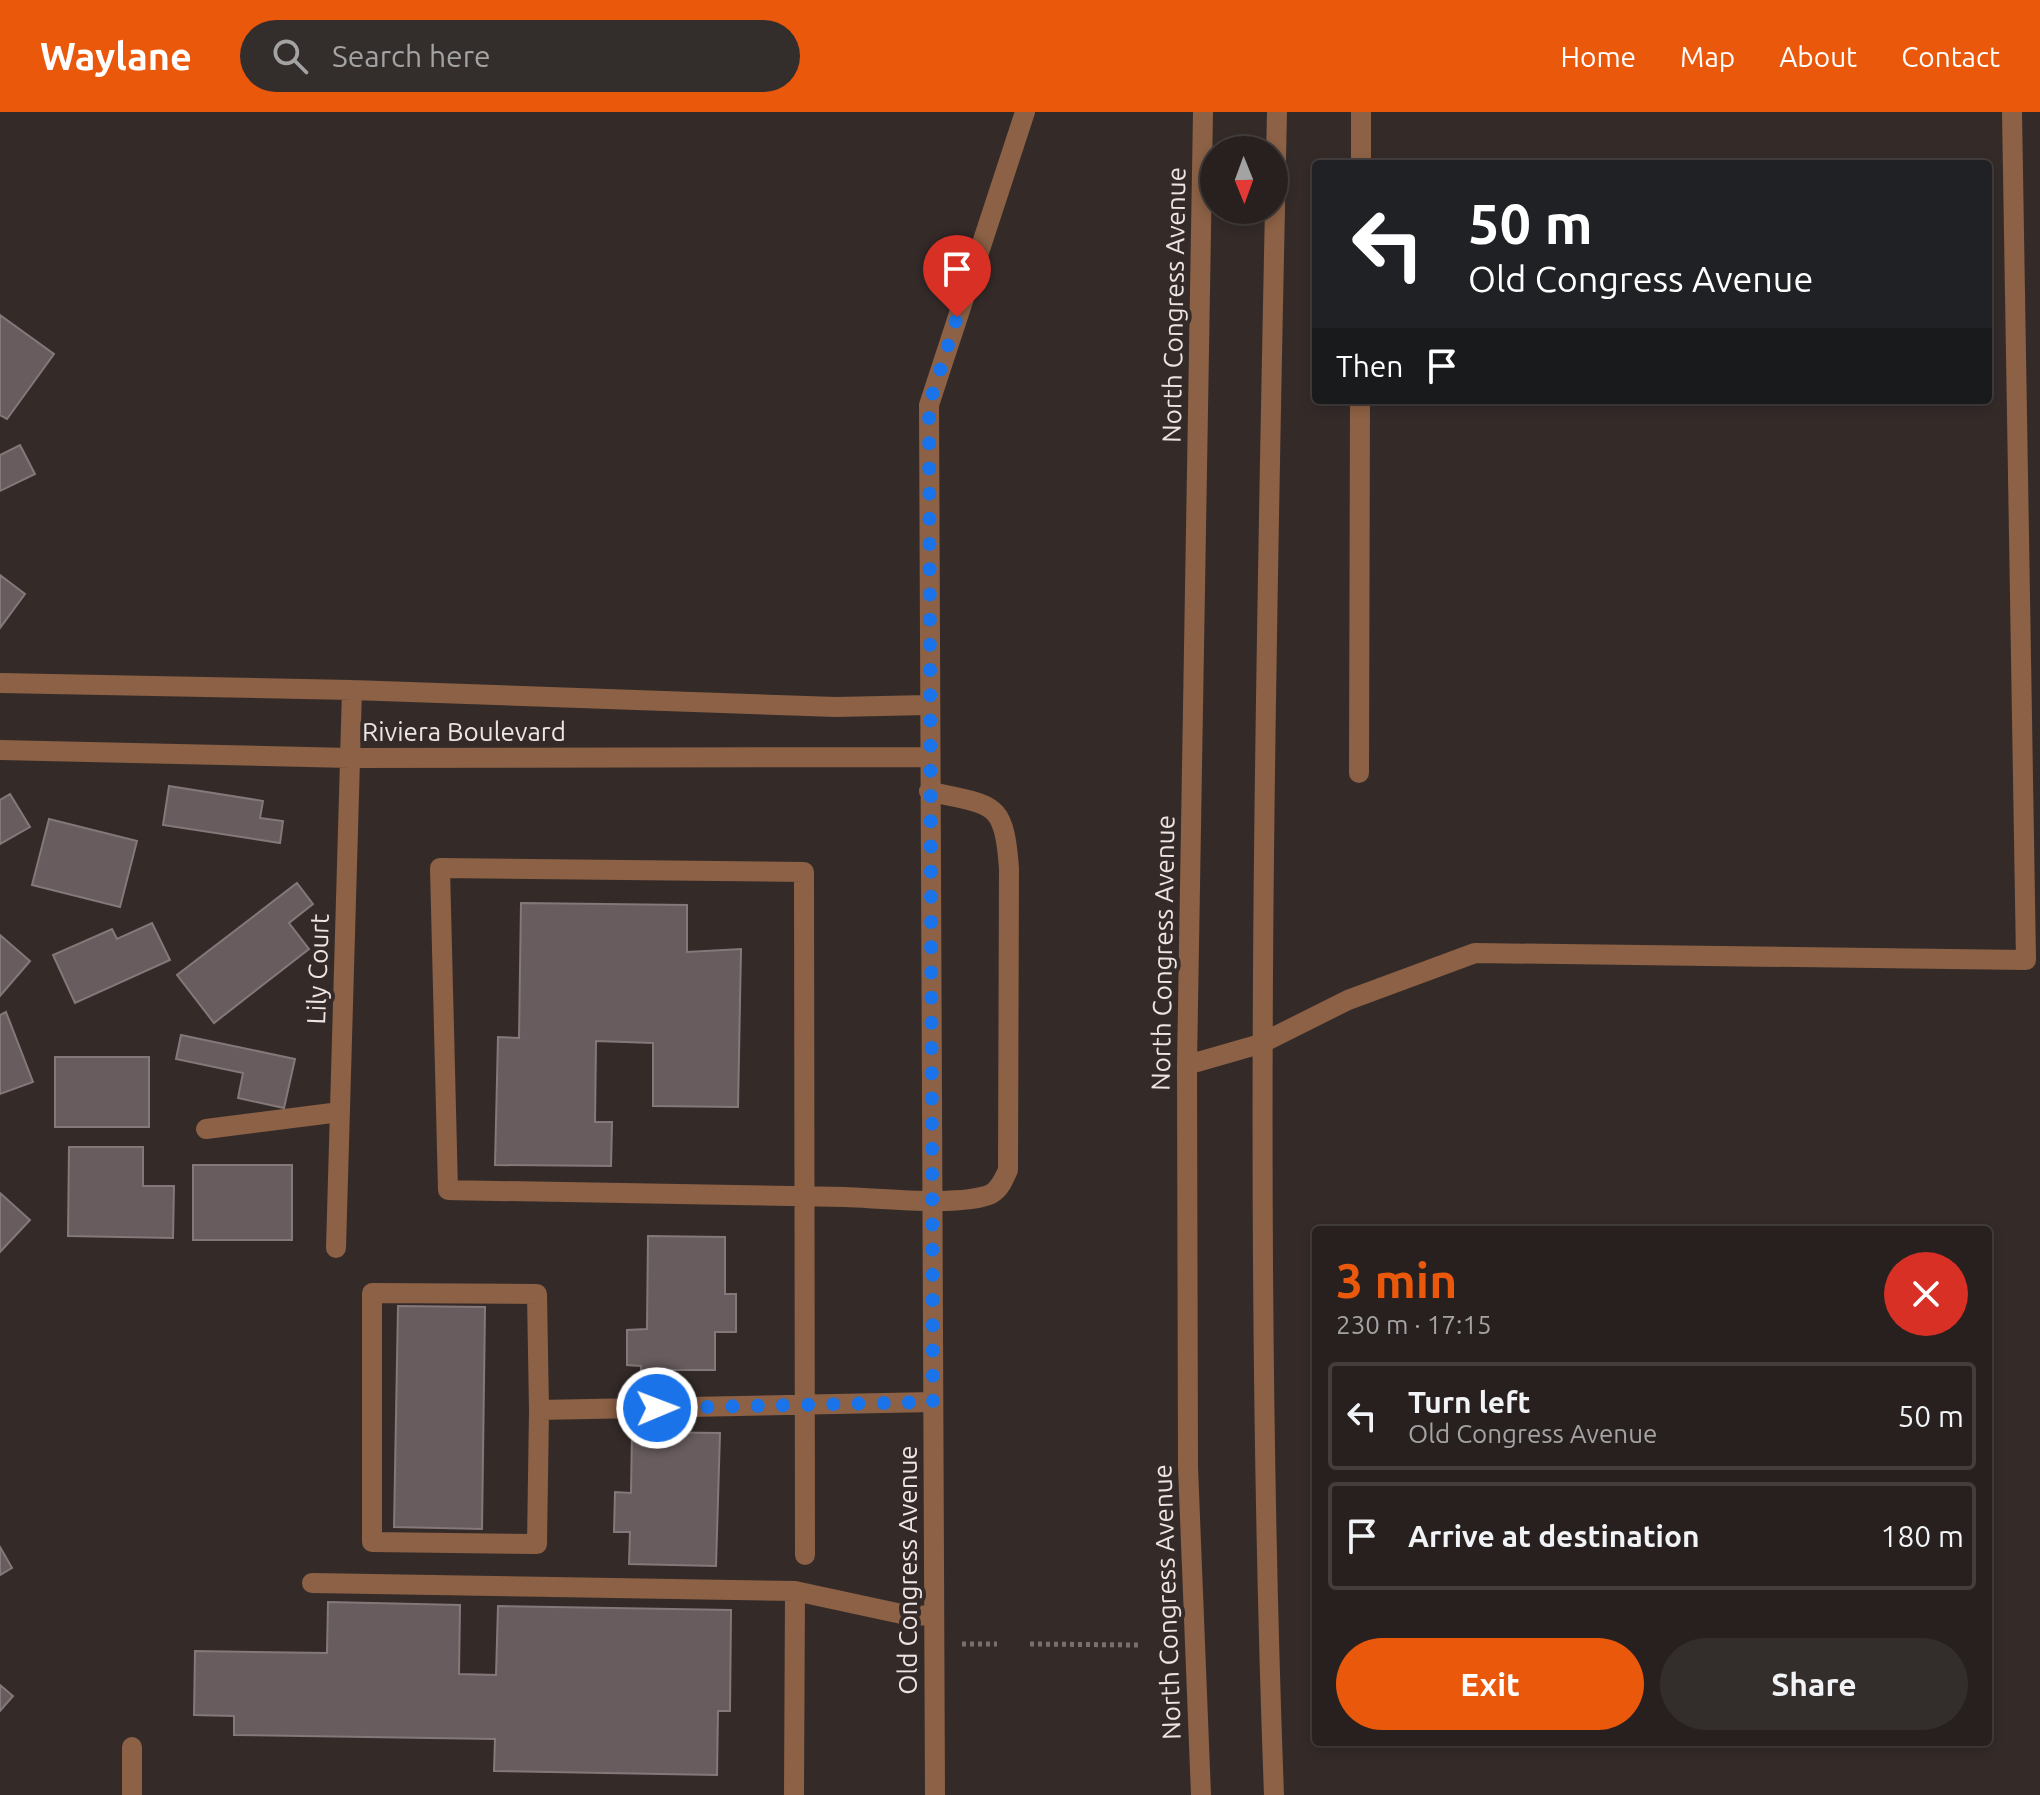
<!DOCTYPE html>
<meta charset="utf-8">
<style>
body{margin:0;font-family:Ubuntu,sans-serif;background:#332d2c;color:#f1f3f6;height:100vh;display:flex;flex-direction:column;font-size:30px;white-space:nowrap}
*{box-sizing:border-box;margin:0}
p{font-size:26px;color:#a4a3a4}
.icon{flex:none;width:44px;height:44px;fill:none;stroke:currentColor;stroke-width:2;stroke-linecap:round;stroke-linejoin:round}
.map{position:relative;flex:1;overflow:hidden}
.panel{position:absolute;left:1312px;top:1114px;width:680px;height:520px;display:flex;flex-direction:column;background:#27201f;border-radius:8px;box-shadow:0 4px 12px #0003,0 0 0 2px #433e3d}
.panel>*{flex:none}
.banner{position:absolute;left:1312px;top:48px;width:680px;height:244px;border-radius:8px;box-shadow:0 4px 12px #0003,0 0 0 2px #433e3d;background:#202124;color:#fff;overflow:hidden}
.needle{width:52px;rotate:179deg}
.fabs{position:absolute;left:1200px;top:24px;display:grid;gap:16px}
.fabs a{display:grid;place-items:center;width:88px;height:88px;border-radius:50%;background:#27201f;box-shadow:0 4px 12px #0003,0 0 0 2px #433e3d;font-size:40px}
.pin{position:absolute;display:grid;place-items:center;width:68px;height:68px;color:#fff;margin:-82px -34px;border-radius:50% 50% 50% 0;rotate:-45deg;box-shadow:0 0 8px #0007}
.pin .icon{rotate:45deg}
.me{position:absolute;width:88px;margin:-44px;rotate:89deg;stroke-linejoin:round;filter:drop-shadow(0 0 6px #0008)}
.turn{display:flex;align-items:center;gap:28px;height:168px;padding:0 24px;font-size:36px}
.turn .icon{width:104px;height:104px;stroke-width:2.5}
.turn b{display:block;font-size:56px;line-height:68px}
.then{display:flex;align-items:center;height:76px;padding:0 24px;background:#0003;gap:16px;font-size:30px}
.round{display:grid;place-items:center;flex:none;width:84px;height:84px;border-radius:42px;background:#332d2c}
.head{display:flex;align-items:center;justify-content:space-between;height:136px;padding:0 24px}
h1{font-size:48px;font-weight:600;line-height:60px;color:#ea580c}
.cta{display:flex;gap:16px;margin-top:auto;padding:16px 24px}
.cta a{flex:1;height:92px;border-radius:48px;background:#ea580c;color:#fff;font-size:32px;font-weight:600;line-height:92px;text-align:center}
.cta a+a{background:#332d2c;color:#f1f3f6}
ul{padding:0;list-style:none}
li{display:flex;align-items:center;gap:24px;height:108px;margin:0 16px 12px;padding:0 8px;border:4px solid #433e3d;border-radius:8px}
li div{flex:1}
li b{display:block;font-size:30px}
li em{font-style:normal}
header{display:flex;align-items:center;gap:48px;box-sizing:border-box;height:112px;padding:0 40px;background:#ea580c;color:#fff}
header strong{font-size:38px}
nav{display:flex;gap:44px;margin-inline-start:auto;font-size:28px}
.search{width:560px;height:72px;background:#332d2c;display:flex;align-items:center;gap:20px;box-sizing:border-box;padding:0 28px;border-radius:44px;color:#a4a3a4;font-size:30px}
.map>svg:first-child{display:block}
.building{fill:#685c5e;stroke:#84787a;stroke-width:2}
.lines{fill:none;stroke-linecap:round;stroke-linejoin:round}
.path{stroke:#78706f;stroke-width:5;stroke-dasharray:4 4;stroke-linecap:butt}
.minor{stroke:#8c6145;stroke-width:20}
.route{stroke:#1a73e8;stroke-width:14;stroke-dasharray:0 25.2}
.labels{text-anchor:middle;stroke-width:8;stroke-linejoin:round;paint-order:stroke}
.street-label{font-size:26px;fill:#ece5e4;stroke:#342b29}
</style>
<header>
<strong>Waylane</strong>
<div class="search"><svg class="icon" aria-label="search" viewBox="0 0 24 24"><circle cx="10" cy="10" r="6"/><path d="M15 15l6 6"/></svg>Search here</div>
<nav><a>Home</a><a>Map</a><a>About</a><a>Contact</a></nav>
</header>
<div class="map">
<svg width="2040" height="1683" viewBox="0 0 2040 1683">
<rect width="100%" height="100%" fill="#342b29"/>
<path class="building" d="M0 203 54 242 7 307 0 303Z
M20 333 35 362 0 379V343Z
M0 463 25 482 0 516Z
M169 674 263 689 260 706 283 709 280 731 163 713Z
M10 682 30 715 0 732V688Z
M49 707 137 729 120 795 32 773Z
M297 771 313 792 289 811 309 837 214 911 177 863Z
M521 791 687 793V840L741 837 738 995 653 994V931L596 929 595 1010H612L611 1054 495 1053 498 925 519 926Z
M152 811 170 848 75 891 53 843 112 817 117 827Z
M0 823 30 849 0 884Z
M6 900 33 970 0 982V903Z
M181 923 295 947 284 996 238 986 243 961 176 947Z
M55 945H149V1015H55Z
M69 1035H143V1074H174L173 1126 68 1124Z
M193 1053H292V1128H193Z
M0 1081 30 1108 0 1140Z
M648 1124 725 1125V1182H736V1220H715V1258H641V1254L627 1253V1218L647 1217Z
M398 1194 485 1195 482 1417 394 1415Z
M632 1320 720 1321 716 1454 629 1452 630 1420H614L615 1380 631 1381Z
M0 1435 12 1456 0 1463Z
M328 1490 460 1493 459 1562 496 1563 498 1494 731 1498 730 1599H718L717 1663 494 1659 495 1627 234 1623V1604L194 1603 195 1539 327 1541Z
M0 1573 13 1584 0 1599Z"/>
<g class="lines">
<path class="path" d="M962 1532H997
M1030 1532 1138 1533"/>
<path class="minor" d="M1361 52V0
M0 571 352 578 836 595 928 593
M0 638 350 646 929 645
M1359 661 1360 288
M1187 953 1260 932 1348 888 1475 841 2026 848 2012 0
M206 1017 340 1000
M336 1136 352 578
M539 1298 537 1182 372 1181V1430L537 1432 539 1298 933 1290
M805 1443 804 760 440 756 448 1078C580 1081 712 1083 845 1085 879 1086 962 1095 991 1082 1000 1077 1004 1067 1008 1058L1009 757C1004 685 992 695 929 679
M312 1471 795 1479 794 1683
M795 1479 911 1504 934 1503
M132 1683V1635
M935 1683 929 293 1025 0
M1201 1683 1188 1355 1187 953 1203 0
M1274 1683C1253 1122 1265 561 1277 0"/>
</g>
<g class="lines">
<path class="route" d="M657 1296 933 1290 929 293 957 205"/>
</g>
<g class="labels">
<g class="street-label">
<text transform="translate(1174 193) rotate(-89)" y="9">North Congress Avenue</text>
<text x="464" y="629">Riviera Boulevard</text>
<text transform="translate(1163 841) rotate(-89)" y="9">North Congress Avenue</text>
<text transform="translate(318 857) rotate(-88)" y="9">Lily Court</text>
<text transform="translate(908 1458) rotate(-90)" y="9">Old Congress Avenue</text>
<text transform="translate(1167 1490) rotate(-92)" y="9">North Congress Avenue</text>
</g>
</g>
</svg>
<div class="fabs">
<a><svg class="needle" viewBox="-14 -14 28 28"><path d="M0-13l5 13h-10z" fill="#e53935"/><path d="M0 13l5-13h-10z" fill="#a4a3a4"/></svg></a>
</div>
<div class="pin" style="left:957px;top:205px;background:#d93025"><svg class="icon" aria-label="arrive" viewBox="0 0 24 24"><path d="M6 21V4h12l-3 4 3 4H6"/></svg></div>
<svg class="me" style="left:657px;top:1296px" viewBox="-20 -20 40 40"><circle r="17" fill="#1a73e8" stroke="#fff" stroke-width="3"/><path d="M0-11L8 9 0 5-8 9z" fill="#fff"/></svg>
<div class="banner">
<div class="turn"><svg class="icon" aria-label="left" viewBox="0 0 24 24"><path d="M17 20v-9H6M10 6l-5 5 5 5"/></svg><div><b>50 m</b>Old Congress Avenue</div></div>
<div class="then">Then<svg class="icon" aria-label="arrive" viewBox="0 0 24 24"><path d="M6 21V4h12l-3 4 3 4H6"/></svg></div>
</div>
<section class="panel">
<div class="head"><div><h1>3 min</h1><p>230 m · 17:15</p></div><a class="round" style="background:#d93025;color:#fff"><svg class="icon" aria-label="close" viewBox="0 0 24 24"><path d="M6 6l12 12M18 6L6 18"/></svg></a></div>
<ul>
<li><svg class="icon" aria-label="left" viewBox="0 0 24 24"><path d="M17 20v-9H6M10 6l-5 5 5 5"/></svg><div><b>Turn left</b><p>Old Congress Avenue</p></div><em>50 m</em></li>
<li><svg class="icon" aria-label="arrive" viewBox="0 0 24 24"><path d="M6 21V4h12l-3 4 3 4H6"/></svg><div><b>Arrive at destination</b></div><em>180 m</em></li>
</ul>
<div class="cta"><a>Exit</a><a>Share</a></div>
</section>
</div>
